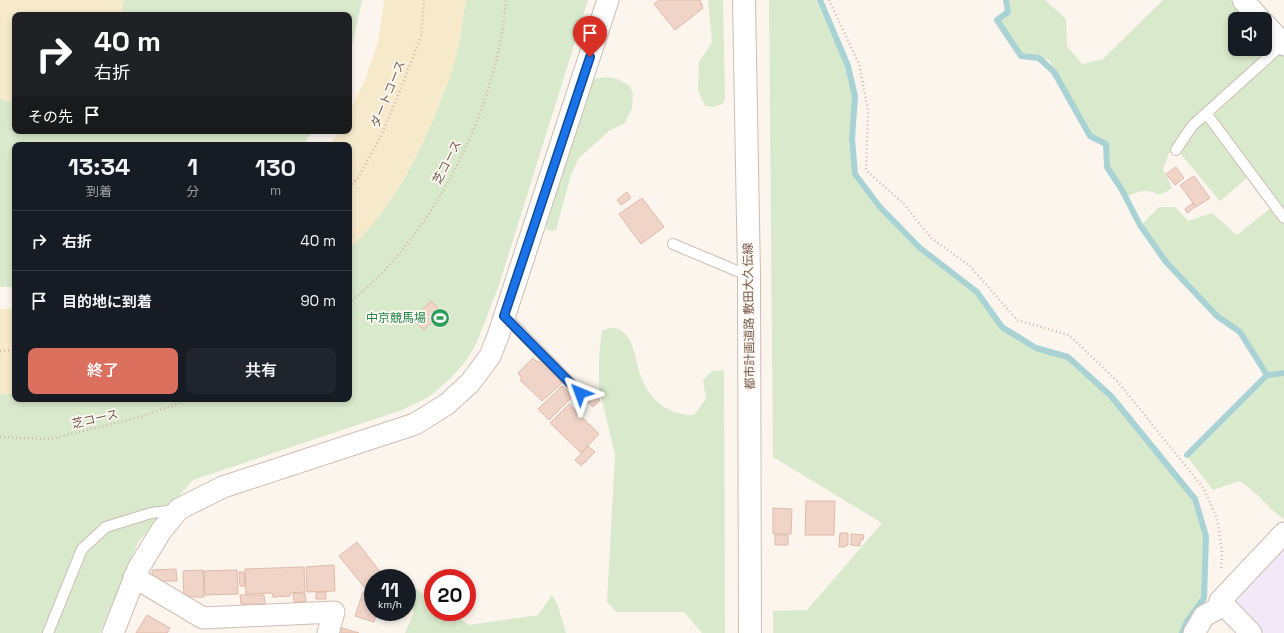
<!DOCTYPE html>
<html lang="ja">
<meta charset="utf-8">
<style>
body{margin:0;font-family:"Space Grotesk","Noto Sans JP",sans-serif;background:#20242c;color:#f1f3f6;height:100vh;display:flex;flex-direction:column;font-size:15px;white-space:nowrap}
*{box-sizing:border-box;margin:0}
p{font-size:13px;color:#9ea1a6}
.icon{flex:none;width:22px;height:22px;fill:none;stroke:currentColor;stroke-width:2;stroke-linecap:round;stroke-linejoin:round}
.map{position:relative;flex:1;overflow:hidden}
.side{position:absolute;left:12px;top:142px;width:340px;height:260px;display:flex;flex-direction:column;background:#171b24;border-radius:8px;box-shadow:0 2px 6px #0003}
.side>*{flex:none}
.banner{position:absolute;left:12px;top:12px;width:340px;height:122px;border-radius:8px;box-shadow:0 2px 6px #0003;background:#202124;color:#fff;overflow:hidden}
.controls{position:absolute;left:1228px;top:12px;display:grid;gap:8px}
.controls a{display:grid;place-items:center;width:44px;height:44px;border-radius:8px;background:#171b24;box-shadow:0 2px 6px #0003;font-size:20px}
.speed{position:absolute;left:364px;top:569px;display:flex;gap:8px;font-size:20px;font-weight:700;text-align:center}
.speed>*{display:grid;place-content:center;width:52px;height:52px;border-radius:50%;background:#171b24;box-shadow:0 2px 6px #0003;line-height:1}
.speed small{font-size:10px;font-weight:400}
.speed .limit{border:6px solid #d22;background:#fff;color:#111}
.pin{position:absolute;display:grid;place-items:center;width:34px;height:34px;color:#fff;margin:-41px -17px;border-radius:50% 50% 50% 0;rotate:-45deg;box-shadow:0 0 4px #0007}
.pin .icon{rotate:45deg}
.me{position:absolute;width:44px;margin:-22px;rotate:316deg;stroke-linejoin:round;filter:drop-shadow(0 0 3px #0008)}
.turn{display:flex;align-items:center;gap:14px;height:84px;padding:0 16px;font-size:18px}
.turn .icon{width:52px;height:52px;stroke-width:2.5}
.turn b{display:block;font-size:28px;line-height:34px}
.then{display:flex;align-items:center;height:38px;padding:0 16px;background:#0003;gap:8px;font-size:15px}
.eta{display:flex;justify-content:space-evenly;align-items:center;height:68px;text-align:center}
.eta b{font-size:24px;font-weight:600;line-height:28px}
.action{display:flex;gap:8px;margin-top:auto;padding:8px 16px}
.action a{flex:1;height:46px;border-radius:8px;background:#da705d;color:#fff;font-size:16px;font-weight:600;line-height:46px;text-align:center}
.action a+a{background:#20242c;color:#f1f3f6}
ul{padding:0;list-style:none}
li{display:flex;align-items:center;gap:12px;height:60px;padding:0 16px;border-top:1px solid #363941}
li div{flex:1}
li b{display:block;font-size:15px}
li em{font-style:normal}
.map>svg:first-child{display:block}
.education{fill:#f2e9f8}
.green{fill:#d9e9cc}
.sand{fill:#f7eacb}
.lines{fill:none;stroke-linecap:round;stroke-linejoin:round}
.stream{stroke:#a9d2d5;stroke-width:6}
.building{fill:#efd4c7;stroke:#e0baa8}
.service-casing{stroke:#cdbdb3;stroke-width:12}
.minor-casing{stroke:#cdbdb3;stroke-width:23}
.tertiary-casing{stroke:#cdbdb3;stroke-width:24}
.path{stroke:#d4b7a9;stroke-width:2.5;stroke-dasharray:1 3;stroke-linecap:butt}
.service{stroke:#fff;stroke-width:10}
.minor{stroke:#fff;stroke-width:21}
.tertiary{stroke:#fff;stroke-width:22}
.route-casing{stroke:#114b97;stroke-width:10}
.route{stroke:#1a73e8;stroke-width:7}
.labels{text-anchor:middle;stroke-width:3.5;stroke-linejoin:round;paint-order:stroke}
.street-label{font-size:12px;fill:#765b51;stroke:#fef9f3}
.leisure-label{font-size:12px;fill:#27864d;stroke:#fef9f3;text-anchor:end}
</style>
<div class="map">
<svg width="1284" height="633" viewBox="0 0 1284 633">
<rect width="100%" height="100%" fill="#fbf5ed"/>
<path class="education" d="M1284 541V633H1258L1233 603 1234 597Z"/>
<path class="green" d="M124 0H362L349 60V15H120Z
M466 0H588L499 285 477 342 466 361 451 378 429 397 402 410 193 480 138 542 100 633H0V394L15 393V399H349V249C389 211 411 170 433 120 442 97 453 72 458 48 461 32 463 16 466 0Z
M708 0H723L725 100 722 104 713 107 705 106 698 90 699 62 712 42Z
M769 0H816L846 66 853 96 849 137 852 175 876 207 918 250 975 294 1001 329 1034 350 1068 358 1110 397 1192 500 1204 537 1202 596 1184 622 1179 633H773V611L807 610 882 523 773 457Z
M1009 0H1045L1066 19 1067 46 1082 64 1103 59 1163 0H1237L1254 19H1235V49H1265V31L1274 46 1190 123 1171 148 1163 169 1172 188C1155 200 1158 190 1144 191 1139 191 1133 194 1128 196L1109 167 1107 143 1091 134 1049 60 1021 53 999 20 1010 13Z
M1284 51V208L1214 115 1279 52Z
M608 77 618 79 630 86 633 94 632 108 625 123 609 131 579 158 571 175 556 230 551 231 547 230 546 226 593 79Z
M0 99 15 103V131H313L303 145H15V287H0Z
M1206 121 1248 177 1220 201 1180 153 1195 129Z
M1159 207H1175L1188 221 1212 213 1237 235 1272 207 1284 223V370L1267 372 1242 331 1218 314 1168 260 1142 224Z
M610 328C614 328 619 328 622 331 636 343 635 363 642 379 651 401 670 416 694 415L706 399 703 380 712 371 724 370 725 633H702L684 612H616L607 602 615 455 599 387V355L602 331Z
M1284 375V519C1267 508 1257 491 1239 481L1213 490 1187 456 1268 377Z
M407 583 433 600V612H450L469 625 538 615 552 595 558 606 566 633H405L414 612 407 597Z"/>
<path class="sand" d="M0 0H124L120 15H15V103L0 99Z
M384 0H466C463 16 461 32 458 48 453 72 442 97 433 120 411 170 389 211 349 249V145H330L339 131H349V112L365 80 378 42Z
M15 308V393L0 394V309Z"/>
<g class="lines">
<path class="stream" d="M820 0 848 66 855 96 852 139 855 174 879 206 920 248 977 292 1002 327 1036 348 1068 357 1111 396 1195 499 1206 536 1204 598 1186 623 1182 633
M1006 0 1008 12 997 20 1021 56 1039 58 1054 72 1090 136 1106 144 1107 167 1122 190 1140 225 1166 262 1217 316 1240 332 1267 375
M1187 455 1267 375 1284 373"/>
</g>
<path class="building" d="M659 0H700L703 8 675 30 654 4Z
M1176 167 1184 178 1175 185 1166 174Z
M1194 176 1210 198 1196 207 1180 185Z
M627 192 631 198 621 205 617 200Z
M642 198 664 227 641 244 619 214Z
M1193 203 1195 207 1187 213 1185 209Z
M431 301 442 312 424 330 413 320Z
M533 358 537 362 539 361 562 383 542 401 520 380 522 378 518 373Z
M562 386 573 396 549 420 538 409Z
M591 392 600 400 593 407 585 399Z
M569 404 599 434 581 453 550 423Z
M588 446 595 452 581 466 575 460Z
M806 501H835L834 535H805Z
M773 508 792 509 791 534H773Z
M840 533H848V545H845V547H839Z
M851 534 864 535 863 540H860V546L851 545Z
M775 535H788V545H775Z
M357 542 385 578H373V588L370 584 365 588 339 556Z
M334 565 335 591 307 592 306 567Z
M304 567 305 592 290 593V596L273 597 272 593 246 594 245 569Z
M176 569 177 581H152V570Z
M203 570 204 597H184L183 571Z
M237 570 238 594 205 595 204 571Z
M239 572H244L245 586H240Z
M316 592H326V599H316Z
M363 592 373 595V612H377L374 622 355 616Z
M293 593H305L306 601 294 602Z
M240 595H264L265 604H241Z
M147 615 170 628 167 633H136Z
M342 628 359 633H341Z"/>
<g class="lines">
<g class="service-casing">
<path id="service" d="M1206 113 1284 218
M1176 150 1192 126 1283 44
M673 244 749 276
M505 316 580 393
M48 633 82 549 106 527 151 513 176 510"/>
</g>
<g class="minor-casing">
<path id="minor" d="M1243 0 1260 19
M1265 24 1284 45
M134 577 203 618 334 612 328 633
M1220 601 1251 633
M113 633 138 569 161 531 179 509 223 487 415 424 447 404 470 383 490 356 498 336 608 0
M1194 633 1204 616 1217 609 1220 601 1284 533"/>
</g>
<g class="tertiary-casing">
<path id="tertiary" d="M744 0 749 276 750 633"/>
</g>
<path class="path" d="M829 0 859 64 868 110 866 170 904 204 931 238 970 266 1017 320 1069 335 1119 383 1204 489 1217 518 1222 552 1221 570
M349 187 358 178 381 136 403 83 421 36 424 0
M349 303C434 236 498 107 506 0
M0 351 15 350
M0 437 50 439 140 417 191 399"/>
<use href="#service" class="service"/>
<use href="#minor" class="minor"/>
<use href="#tertiary" class="tertiary"/>
</g>
<g class="lines">
<g class="route-casing">
<path id="route" d="M580 393 504 316 590 57"/>
</g>
<use href="#route" class="route"/>
</g>
<defs>
<g id="stadium-disc" transform="scale(1)"><circle r="9.5" fill="#2e9e5b" stroke="#fef9f3"/><path d="M0-5a6.5 5 0 1 0 0 10a6.5 5 0 1 0 0-10ZM-3.5-1.8h7v3.6h-7Z" fill="#fff"/></g>
</defs>
<g fill-rule="evenodd">
<use href="#stadium-disc" x="440" y="318"/>
</g>
<g class="labels">
<g class="street-label">
<text transform="translate(388 94) rotate(-68)" y="4">ダートコース</text>
<text transform="translate(447 162) rotate(-63)" y="4">芝コース</text>
<text transform="translate(749 316) rotate(-91)" y="4">都市計画道路 敷田大久伝線</text>
<text transform="translate(95 419) rotate(-13)" y="4">芝コース</text>
</g>
<g class="leisure-label">
<text x="426" y="322">中京競馬場</text>
</g>
</g>
</svg>
<div class="controls">
<a><svg class="icon" aria-label="sound" viewBox="0 0 24 24"><path d="M4 9h4l5-4v14l-5-4H4zM17 9q2 3 0 6"/></svg></a>
</div>
<div class="speed"><div>11<small>km/h</small></div><div class="limit">20</div></div>
<div class="pin" style="left:590px;top:57px;background:#d93025"><svg class="icon" aria-label="arrive" viewBox="0 0 24 24"><path d="M6 21V4h12l-3 4 3 4H6"/></svg></div>
<svg class="me" style="left:580px;top:393px" viewBox="-20 -20 40 40"><path d="M0-17L14 15 0 8-14 15z" fill="#1a73e8" stroke="#fff" stroke-width="4"/></svg>
<div class="banner">
<div class="turn"><svg class="icon" aria-label="right" viewBox="0 0 24 24"><path d="M7 20v-9h11M14 6l5 5-5 5"/></svg><div><b>40 m</b>右折</div></div>
<div class="then">その先<svg class="icon" aria-label="arrive" viewBox="0 0 24 24"><path d="M6 21V4h12l-3 4 3 4H6"/></svg></div>
</div>
<section class="side">
<div class="eta">
<div><b>13:34</b><p>到着</p></div>
<div><b>1</b><p>分</p></div>
<div><b>130</b><p>m</p></div>
</div>
<ul>
<li><svg class="icon" aria-label="right" viewBox="0 0 24 24"><path d="M7 20v-9h11M14 6l5 5-5 5"/></svg><div><b>右折</b></div><em>40 m</em></li>
<li><svg class="icon" aria-label="arrive" viewBox="0 0 24 24"><path d="M6 21V4h12l-3 4 3 4H6"/></svg><div><b>目的地に到着</b></div><em>90 m</em></li>
</ul>
<div class="action"><a>終了</a><a>共有</a></div>
</section>
</div>
